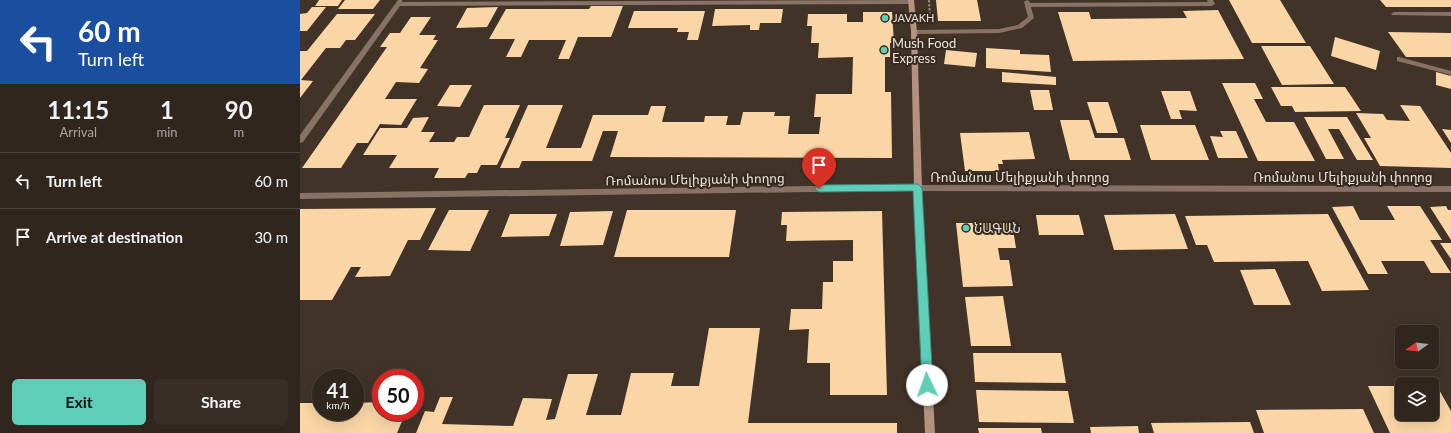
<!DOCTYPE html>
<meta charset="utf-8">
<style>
body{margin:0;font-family:Lato,"Noto Sans Armenian",sans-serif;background:#392e27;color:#f1f3f6;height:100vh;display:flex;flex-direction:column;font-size:15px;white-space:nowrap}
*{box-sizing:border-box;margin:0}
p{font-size:13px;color:#a8a5a4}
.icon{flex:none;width:22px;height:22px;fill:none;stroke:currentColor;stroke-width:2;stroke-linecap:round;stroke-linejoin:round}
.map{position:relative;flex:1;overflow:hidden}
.side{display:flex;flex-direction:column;background:#31261e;width:300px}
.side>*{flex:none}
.hud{background:#1a4fa0;color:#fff;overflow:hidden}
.needle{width:26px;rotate:256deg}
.tools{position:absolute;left:1095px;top:325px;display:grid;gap:8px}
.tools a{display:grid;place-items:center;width:44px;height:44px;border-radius:6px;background:#31261e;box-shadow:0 4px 16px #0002,0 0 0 1px #4c433c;font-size:20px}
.speed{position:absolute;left:12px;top:369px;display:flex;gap:8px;font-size:20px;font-weight:700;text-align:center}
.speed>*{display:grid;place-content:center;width:52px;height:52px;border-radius:50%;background:#31261e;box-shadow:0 4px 16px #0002,0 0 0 1px #4c433c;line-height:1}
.speed small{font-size:10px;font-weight:400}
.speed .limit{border:6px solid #d22;background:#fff;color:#111}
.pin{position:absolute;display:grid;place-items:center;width:34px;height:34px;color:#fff;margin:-41px -17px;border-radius:50% 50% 50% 0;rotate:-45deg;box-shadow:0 0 4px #0007}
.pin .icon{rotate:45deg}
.me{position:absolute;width:44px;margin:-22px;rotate:357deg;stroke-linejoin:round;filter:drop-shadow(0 0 3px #0008)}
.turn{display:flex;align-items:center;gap:14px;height:84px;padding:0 12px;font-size:18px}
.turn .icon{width:52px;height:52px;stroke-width:2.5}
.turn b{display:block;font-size:28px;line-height:34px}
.eta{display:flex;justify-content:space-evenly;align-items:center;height:68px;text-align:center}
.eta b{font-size:24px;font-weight:700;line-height:28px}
.primary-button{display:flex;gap:8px;margin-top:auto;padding:8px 12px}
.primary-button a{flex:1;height:46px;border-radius:6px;background:#5eceb8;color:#111;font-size:16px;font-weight:700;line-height:46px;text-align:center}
.primary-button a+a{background:#392e27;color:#f1f3f6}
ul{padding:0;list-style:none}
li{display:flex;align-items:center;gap:12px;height:56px;padding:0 12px;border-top:1px solid #4c433c}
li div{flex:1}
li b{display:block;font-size:15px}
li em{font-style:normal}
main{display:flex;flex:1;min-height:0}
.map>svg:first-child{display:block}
.building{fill:#fad6a7}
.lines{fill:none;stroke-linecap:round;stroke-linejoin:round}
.path{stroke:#94887f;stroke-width:2;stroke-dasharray:2.5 1.5;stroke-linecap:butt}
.service{fill:#877265;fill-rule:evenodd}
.minor{fill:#877265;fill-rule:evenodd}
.tertiary{fill:#877265;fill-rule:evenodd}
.secondary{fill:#b4927f;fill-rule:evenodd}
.route{fill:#5eceb8;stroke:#3d8678}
.poi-dot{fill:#5eceb8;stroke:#36291e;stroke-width:1.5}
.labels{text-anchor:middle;stroke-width:4;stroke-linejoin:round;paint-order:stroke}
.far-poi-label{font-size:11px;fill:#ece3dc;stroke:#36291e;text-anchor:start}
.poi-label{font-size:13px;fill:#ece3dc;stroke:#36291e;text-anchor:start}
.street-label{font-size:13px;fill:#ece3dc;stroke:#36291e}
</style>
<main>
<section class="side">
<div class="hud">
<div class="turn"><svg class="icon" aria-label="left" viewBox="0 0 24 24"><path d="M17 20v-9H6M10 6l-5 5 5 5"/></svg><div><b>60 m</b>Turn left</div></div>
</div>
<div class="eta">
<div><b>11:15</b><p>Arrival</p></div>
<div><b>1</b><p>min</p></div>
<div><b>90</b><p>m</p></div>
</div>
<ul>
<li><svg class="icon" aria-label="left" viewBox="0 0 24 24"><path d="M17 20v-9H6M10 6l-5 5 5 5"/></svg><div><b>Turn left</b></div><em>60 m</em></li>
<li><svg class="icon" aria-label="arrive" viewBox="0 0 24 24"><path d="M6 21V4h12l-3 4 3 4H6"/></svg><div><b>Arrive at destination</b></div><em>30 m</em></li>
</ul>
<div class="primary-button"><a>Exit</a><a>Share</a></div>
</section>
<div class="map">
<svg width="1151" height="433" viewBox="0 0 1151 433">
<rect width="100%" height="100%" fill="#413328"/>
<path class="building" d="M19 0H42L38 6H15Z
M45 0H80L73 9H38Z
M636 0H677L681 21H638Z
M929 0H980L1006 43H952Z
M1080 0H1151V7H1086Z
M291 6H323L311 37H278L269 59H258L266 40H229L221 57H206L215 39H189L206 9H289Z
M12 7H26L7 31H0V14L7 13Z
M198 7 187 27 156 28 167 8Z
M415 9H483L481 23H460L459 30H450V25L412 26Z
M918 10 944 59 773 61 758 12H789L791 19 887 18 883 11Z
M334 11H405L398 40H387L389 32H377L378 28H328Z
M563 12H592L594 43H590V57H585V92H591L592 158 310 157 318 131H303L292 161H222L219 168H200L228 105H263L246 148H281L293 115H348L351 106H366L362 122H404L405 116H428L426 125H440L443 112H475L474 116H490L488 134H519L521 117H514L516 94H552L553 57 518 58 519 43H511L512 26H507L508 14H547V22H563Z
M37 14H75L55 40H46L40 48H26L1 80 13 81 0 98V51H7Z
M111 17H131L119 35H136L133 40H138L120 68 128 69 119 83 96 82 85 99H117L101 125 80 124 68 143H57L41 168H2L87 47H80L90 33H100Z
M1088 32 1151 33V57H1106Z
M1035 37 1080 51 1076 70 1031 56Z
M961 46H1010L1034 84 982 85Z
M686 48 720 50V54L749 55 751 72 686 68Z
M646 50 677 53 675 67 644 64Z
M702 72 756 77V85L702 82Z
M1136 72 1151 76V89L1136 85Z
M922 83H955L963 99H954L966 122H994L1015 161H958Z
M150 85H172L160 107 137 106Z
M971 87H1045L1061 111 995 112 992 106H981Z
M730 90H749L753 110H734Z
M861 91H890L897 111 879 110 882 119H871Z
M787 102H808L818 133H797Z
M184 105H220L205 138H210L197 165H181L177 173H168L165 178H134L139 168H89L97 155H63L80 128H107L113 118 129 117 121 132H135L129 142H154L157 137H169Z
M1100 105 1120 106 1151 153V168L1080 166 1064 138H1071L1056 113 1083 114 1087 120 1110 121Z
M1004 117H1047L1073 160H1057L1039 129H1028L1044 159H1026Z
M760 120H789L795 138H824L831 160H770Z
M840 125H895L909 160H851Z
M1142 129 1151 130V143Z
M920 131H936L948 158H918L910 136 923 137Z
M729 132 735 159 702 160 703 164H698L699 171H665L660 133Z
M1053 206 1060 220H1095L1087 206H1120L1142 240H1130L1151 273H1131L1124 261H1081L1088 274H1068L1032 207Z
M1146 206 1148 210H1151V240L1130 207Z
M136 208 120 240H108L90 276 55 277 61 267H51L32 300H0V209Z
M149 210H189L170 251 128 250Z
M327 210H436L429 257H314Z
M313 211 303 245 260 246 270 212Z
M582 211 587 395H530V363H507L509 329 489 330 491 309H522L523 282H533V261H553V240L486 241 487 225H481L482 212Z
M210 214H257L249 236 201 237Z
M875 214 888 249 814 250 804 215Z
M1028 214 1069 290 1022 291 1008 261 914 262 907 245H896L885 216Z
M736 215H779L784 235H739Z
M656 223H712L716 248H698L700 260H709L713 286 663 287Z
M1140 243H1151V259Z
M975 269 991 305H954L940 270Z
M703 296 711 346H671L665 297Z
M409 328H460L448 423H597V433H116L125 411 134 412 140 397H153L142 424 213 426 223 398 252 399 246 420 255 419 268 374H298L286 415H321L331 373H374L371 386H399Z
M673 353H761L766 383 675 382Z
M1068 386H1102V414H1132V386H1137L1151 411V433H1090Z
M676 390 768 391 774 423 679 422Z
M81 402V412H106L97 433H0V403H21V412H55V403Z
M1063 409 1074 433H964L956 410Z
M950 422 954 433H854L851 423Z
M838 426 839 433H791L790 427Z
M678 428H741L742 433H679Z"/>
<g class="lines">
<path class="path" d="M629 0 630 19"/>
<path class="service" d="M727 0 729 1 730 3 908 2 907 0H913L915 4 912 6 731 7 734 18 722 28 699 33 614 34 611 32 614 30 699 29 718 25 728 17 724 2Z
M1094 12H1151V16L1092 15 1091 14Z
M1097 57H1099L1151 71V75L1097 61Z"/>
<path class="minor" d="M98 0H102V2L611 0 614 2 611 4 100 6 3 142 0 143V135Z"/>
<path class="tertiary" d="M582 185 1151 186V192L582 191 0 199V193Z"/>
<path class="secondary" d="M608 0H614L617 32 622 188 635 433H625L614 188 611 32Z"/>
</g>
<path class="route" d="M618 184 622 188 633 385 631 389 627 391 623 389 622 385 613 191 519 192 515 189 519 185Z"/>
<g class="poi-dot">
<circle cx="585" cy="18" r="4"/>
<circle cx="584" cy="50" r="4"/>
<circle cx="666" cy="228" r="4"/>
</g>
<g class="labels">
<g class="far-poi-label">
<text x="593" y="22">JAVAKH</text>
</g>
<g class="poi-label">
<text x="592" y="48">Mush Food<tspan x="592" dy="15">Express</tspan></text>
<text x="674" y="233">ՆԱԳԱՆ</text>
</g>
<g class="street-label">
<text x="720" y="182">Ռոմանոս Մելիքյանի փողոց</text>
<text x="1043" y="182">Ռոմանոս Մելիքյանի փողոց</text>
<text transform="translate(395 179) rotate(-1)" y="5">Ռոմանոս Մելիքյանի փողոց</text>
</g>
</g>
</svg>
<div class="tools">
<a><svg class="needle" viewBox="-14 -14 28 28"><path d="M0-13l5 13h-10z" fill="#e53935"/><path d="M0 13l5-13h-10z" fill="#a8a5a4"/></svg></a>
<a><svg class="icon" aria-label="layers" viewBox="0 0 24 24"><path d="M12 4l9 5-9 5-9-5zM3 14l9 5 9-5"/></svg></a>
</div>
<div class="speed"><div>41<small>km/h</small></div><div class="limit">50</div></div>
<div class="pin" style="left:519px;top:189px;background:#d93025"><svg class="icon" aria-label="arrive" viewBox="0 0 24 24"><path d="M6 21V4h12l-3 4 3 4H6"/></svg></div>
<svg class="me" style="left:627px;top:385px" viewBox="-20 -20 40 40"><circle r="19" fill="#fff"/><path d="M0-13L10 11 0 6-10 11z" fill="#5eceb8"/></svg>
</div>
</main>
